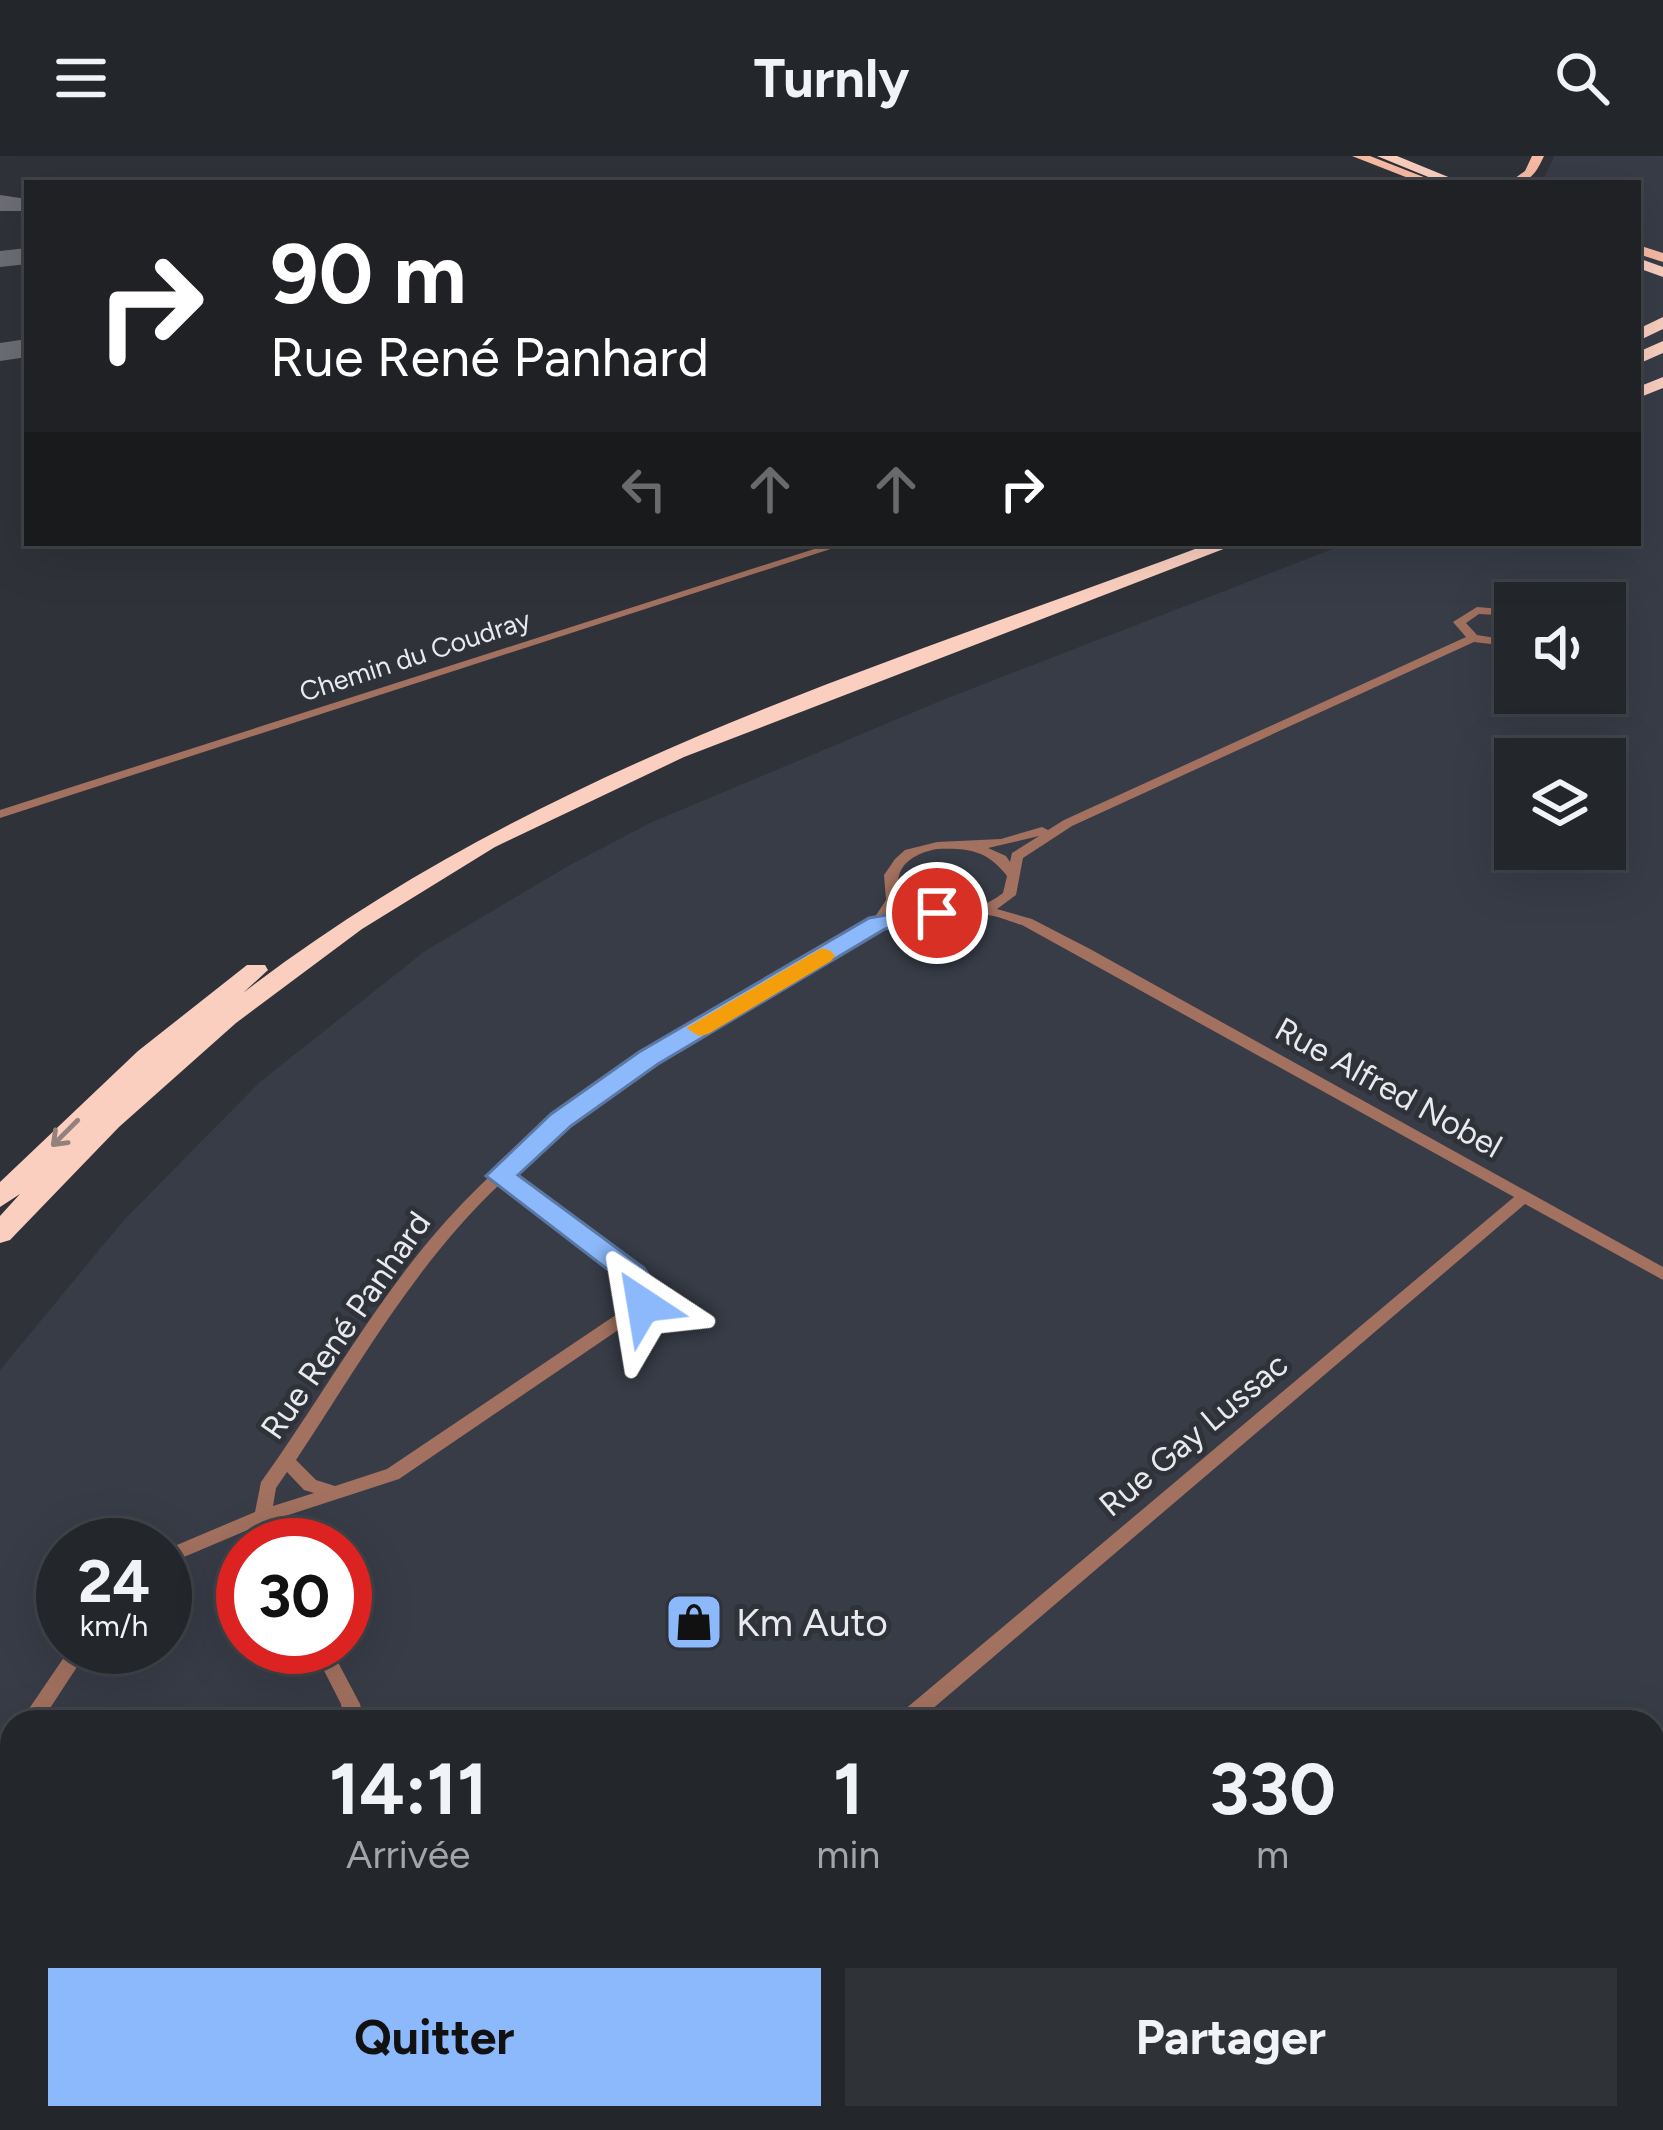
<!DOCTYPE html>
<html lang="fr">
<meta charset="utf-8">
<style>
body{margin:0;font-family:Figtree,sans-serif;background:#2f3236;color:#f1f3f6;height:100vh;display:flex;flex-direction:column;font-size:45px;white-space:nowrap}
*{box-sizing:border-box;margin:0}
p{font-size:39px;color:#a3a5a8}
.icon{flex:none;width:66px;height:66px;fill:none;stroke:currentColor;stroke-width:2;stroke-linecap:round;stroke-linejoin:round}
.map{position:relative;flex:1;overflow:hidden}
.panel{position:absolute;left:0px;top:1554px;width:1665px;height:420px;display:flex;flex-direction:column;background:#23262a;border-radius:36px 36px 0 0;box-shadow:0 12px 48px #0002,0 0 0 3px #404347}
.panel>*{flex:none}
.guide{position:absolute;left:24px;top:24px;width:1617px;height:366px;border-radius:0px;box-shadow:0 12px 48px #0002,0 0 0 3px #404347;background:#202124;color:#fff;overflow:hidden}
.controls{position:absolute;left:1494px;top:426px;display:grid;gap:24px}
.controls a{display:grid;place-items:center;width:132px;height:132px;border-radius:0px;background:#23262a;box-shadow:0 12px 48px #0002,0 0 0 3px #404347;font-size:60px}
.speed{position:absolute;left:36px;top:1362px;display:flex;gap:24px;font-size:60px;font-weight:700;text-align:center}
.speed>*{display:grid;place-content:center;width:156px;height:156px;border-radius:50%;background:#23262a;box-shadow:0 12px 48px #0002,0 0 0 3px #404347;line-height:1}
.speed small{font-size:30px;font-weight:400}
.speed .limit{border:18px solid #d22;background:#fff;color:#111}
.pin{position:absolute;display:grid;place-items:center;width:102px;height:102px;color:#fff;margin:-51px;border:6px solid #fff;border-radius:50%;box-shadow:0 3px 12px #0007}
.me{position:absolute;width:132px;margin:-66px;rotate:327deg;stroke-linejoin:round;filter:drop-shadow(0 0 9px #0008)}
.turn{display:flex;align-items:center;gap:42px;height:252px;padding:0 48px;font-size:54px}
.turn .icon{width:156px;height:156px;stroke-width:2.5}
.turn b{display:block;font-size:84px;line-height:102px}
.lanes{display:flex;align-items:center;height:114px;padding:0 48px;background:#0003;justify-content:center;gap:60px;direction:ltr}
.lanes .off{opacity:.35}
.eta{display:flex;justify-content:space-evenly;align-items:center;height:204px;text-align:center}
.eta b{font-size:72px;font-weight:700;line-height:84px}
.button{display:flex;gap:24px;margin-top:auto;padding:24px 48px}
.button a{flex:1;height:138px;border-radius:0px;background:#8cb9fc;color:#111;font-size:48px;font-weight:700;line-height:138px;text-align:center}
.button a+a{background:#2f3236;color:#f1f3f6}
header{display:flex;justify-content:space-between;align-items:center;height:156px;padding:0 48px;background:#23262a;font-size:54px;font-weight:700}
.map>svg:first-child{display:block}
.built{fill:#373c47;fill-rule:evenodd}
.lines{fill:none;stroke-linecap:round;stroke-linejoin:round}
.taxiway{fill:#6c6e74;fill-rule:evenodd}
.minor{fill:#a2715f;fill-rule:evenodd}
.primary{fill:#f8bba4;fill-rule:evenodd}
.trunk{fill:#facfbf;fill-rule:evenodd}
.oneway{stroke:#94807c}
.route{fill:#8cb9fc;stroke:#5b78a4;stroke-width:3}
.slow{fill:#f59e0b}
.labels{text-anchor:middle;stroke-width:10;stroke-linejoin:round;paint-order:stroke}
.far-street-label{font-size:27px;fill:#e8eaed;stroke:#2f3238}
.street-label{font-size:33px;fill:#e8eaed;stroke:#2f3238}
.near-poi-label{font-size:39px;fill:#e8eaed;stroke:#2f3238;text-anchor:start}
</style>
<header><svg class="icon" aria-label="menu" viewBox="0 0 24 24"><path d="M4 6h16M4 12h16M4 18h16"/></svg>Turnly<svg class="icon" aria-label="search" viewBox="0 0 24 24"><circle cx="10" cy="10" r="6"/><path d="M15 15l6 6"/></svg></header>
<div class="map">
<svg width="1663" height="1974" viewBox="0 0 1663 1974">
<rect width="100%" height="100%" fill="#2f3238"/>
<path class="built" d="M1554 0H1663V1974H0V1214L124 1064 260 926 425 795 568 710 650 667 945 543 1348 387H1638V27H1542ZM1515 447H1605V537H1515ZM1515 603H1605V693H1515ZM63 1389H165V1491H63ZM243 1389H345V1491H243ZM12 1566H1653V1962H12Z"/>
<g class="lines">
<path class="taxiway" d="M0 39 27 43V55H0Z
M27 92V108L0 111V95Z
M27 183V201L0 205V187Z"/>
<path class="minor" d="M833 387H849L0 662V654Z
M1477 451 1515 454V460L1479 458 1466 467 1477 479 1515 485V491L1474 486 1072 670 1023 702 1016 739 997 753 1032 763 1090 793 1663 1111V1124L1525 1048 917 1566H894L897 1560 1514 1041 1022 769C1011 766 998 760 987 759 978 758 968 762 960 763 944 764 930 761 914 765 859 777 812 810 766 839 676 894 586 947 509 1019L640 1115 652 1133 649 1153 399 1323 273 1364 281 1389H263L257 1370 165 1409V1394L255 1356 261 1326C323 1240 375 1144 446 1065 530 971 637 903 745 840 787 815 827 787 873 769L871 767 886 744 884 719 895 703 905 694 937 686 1001 683 1042 671 1048 674 1064 664 1466 481 1453 466ZM1039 680 1012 697 1010 706 1006 700 988 692ZM937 693C968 692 987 694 1007 720L1003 737C969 763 928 760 898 730 897 707 916 697 937 693ZM899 745 918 756 887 764ZM500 1028 628 1123 636 1134 635 1146 387 1313 335 1330 316 1324 296 1304C359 1209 416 1107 500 1028ZM287 1316 304 1334 314 1337 273 1350 276 1332Z
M71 1491H90L41 1566H20Z
M312 1491H330L360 1548 364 1566H344L341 1548Z
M12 1585C12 1599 15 1613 0 1618 0 1604 0 1590 12 1585Z
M0 1863C16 1869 12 1884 12 1899 0 1893 0 1878 0 1863Z
M57 1962H81L88 1974H64Z
M423 1962H451L443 1974H415Z"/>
<path class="primary" d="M1352 0H1370L1439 27H1421Z
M1532 0H1544C1535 19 1530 27 1508 27L1525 15Z
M1638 89 1663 97V106L1638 98Z"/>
<path class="trunk" d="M1377 0H1397L1463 27H1443Z
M1638 102 1663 111V121L1638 112Z
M1663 161V173L1638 185V173Z
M1663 185V197L1638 208V196Z
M1663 221V232L1638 242V231Z
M1211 387H1239L684 601 495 691 362 773 236 867 119 971 10 1084 0 1087V1060L20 1038 0 1051V1026L138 895 247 809H265L268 814 243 837C533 613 873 514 1211 387Z"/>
</g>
<defs><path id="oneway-shaft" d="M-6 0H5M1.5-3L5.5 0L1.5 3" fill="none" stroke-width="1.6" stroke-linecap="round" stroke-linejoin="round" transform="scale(3)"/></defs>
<use class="oneway" href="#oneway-shaft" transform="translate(65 977) rotate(135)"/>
<path class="route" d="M937 750 949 757 945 762 885 773 658 908 571 970 518 1019 644 1112 658 1133 653 1156H632L624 1126 486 1020 551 958 639 896 869 762Z"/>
<path class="slow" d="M822 792 831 795 835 800 831 805 708 878 699 880 686 872Z"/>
<defs>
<g id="shop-square" transform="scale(3)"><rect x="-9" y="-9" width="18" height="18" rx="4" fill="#8cb9fc" stroke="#2f3238"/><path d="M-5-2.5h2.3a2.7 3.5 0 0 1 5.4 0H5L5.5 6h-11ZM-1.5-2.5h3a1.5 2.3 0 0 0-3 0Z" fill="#111"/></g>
</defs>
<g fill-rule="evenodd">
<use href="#shop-square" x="694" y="1466"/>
</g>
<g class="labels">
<g class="far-street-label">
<text transform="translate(415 500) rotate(-18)" y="9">Chemin du Coudray</text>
</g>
<g class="street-label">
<text transform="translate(1389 931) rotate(29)" y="12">Rue Alfred Nobel</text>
<text transform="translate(345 1169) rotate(-55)" y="12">Rue René Panhard</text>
<text transform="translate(1193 1278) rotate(-40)" y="12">Rue Gay Lussac</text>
</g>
<g class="near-poi-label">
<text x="736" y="1480">Km Auto</text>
</g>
</g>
</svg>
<div class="controls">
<a><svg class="icon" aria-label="sound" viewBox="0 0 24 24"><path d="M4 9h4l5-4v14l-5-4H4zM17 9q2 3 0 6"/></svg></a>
<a><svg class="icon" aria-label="layers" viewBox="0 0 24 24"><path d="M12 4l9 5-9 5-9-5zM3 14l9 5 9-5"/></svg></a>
</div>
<div class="speed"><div>24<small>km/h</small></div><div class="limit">30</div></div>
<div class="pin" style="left:937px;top:757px;background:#d93025"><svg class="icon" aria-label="arrive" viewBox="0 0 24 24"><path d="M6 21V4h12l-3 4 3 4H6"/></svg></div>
<svg class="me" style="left:643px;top:1149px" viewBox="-20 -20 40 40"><path d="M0-17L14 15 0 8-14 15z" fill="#8cb9fc" stroke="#fff" stroke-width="4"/></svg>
<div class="guide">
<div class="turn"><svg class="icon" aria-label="right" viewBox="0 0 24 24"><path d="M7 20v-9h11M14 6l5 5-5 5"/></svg><div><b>90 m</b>Rue René Panhard</div></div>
<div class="lanes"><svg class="icon off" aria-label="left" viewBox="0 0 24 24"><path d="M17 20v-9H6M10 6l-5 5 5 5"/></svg><svg class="icon off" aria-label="ahead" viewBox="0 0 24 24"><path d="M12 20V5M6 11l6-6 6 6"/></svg><svg class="icon off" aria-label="ahead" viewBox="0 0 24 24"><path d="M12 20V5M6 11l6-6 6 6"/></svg><svg class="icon" aria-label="right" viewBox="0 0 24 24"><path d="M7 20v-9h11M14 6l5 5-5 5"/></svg></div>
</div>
<section class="panel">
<div class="eta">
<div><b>14:11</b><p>Arrivée</p></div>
<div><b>1</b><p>min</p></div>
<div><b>330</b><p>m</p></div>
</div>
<div class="button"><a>Quitter</a><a>Partager</a></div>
</section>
</div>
